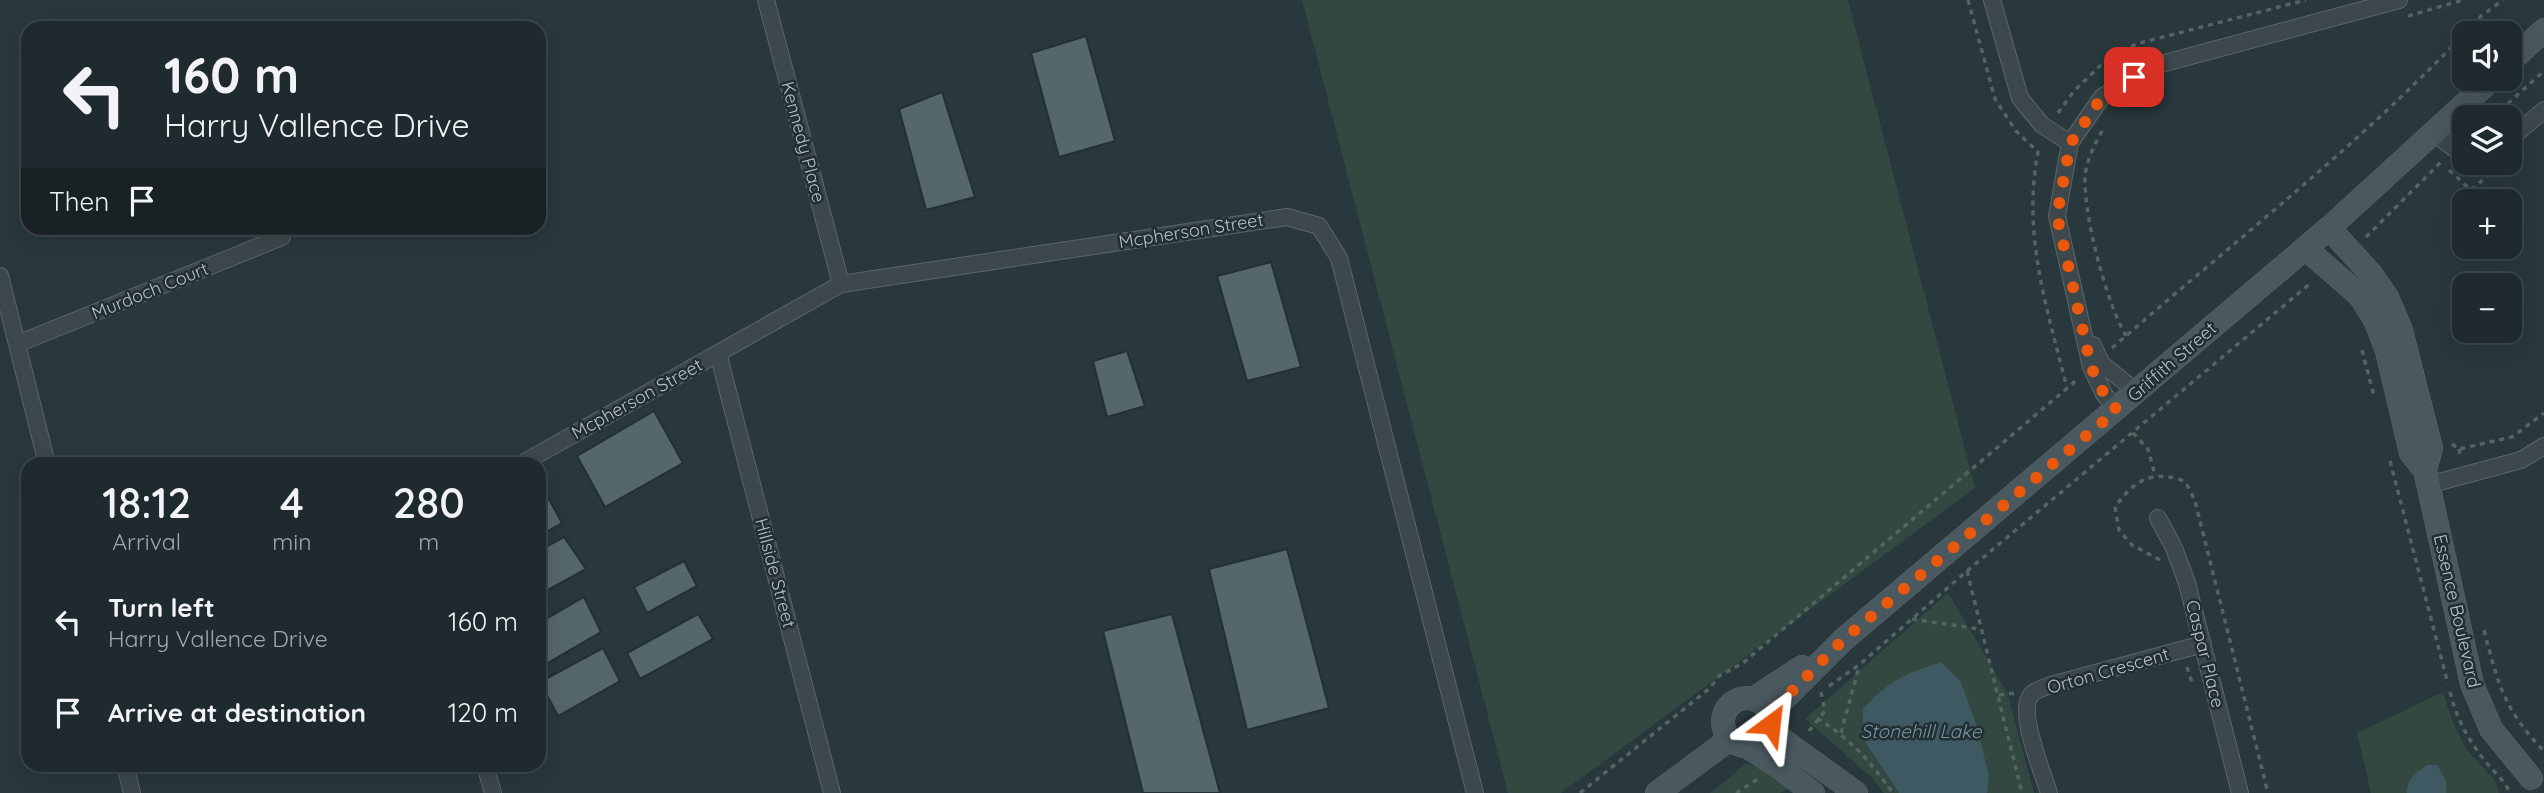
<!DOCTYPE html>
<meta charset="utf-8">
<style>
body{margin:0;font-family:Quicksand,sans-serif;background:#263235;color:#f1f3f6;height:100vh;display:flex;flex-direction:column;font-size:26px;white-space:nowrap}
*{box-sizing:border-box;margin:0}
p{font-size:23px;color:#a1a7aa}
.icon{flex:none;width:38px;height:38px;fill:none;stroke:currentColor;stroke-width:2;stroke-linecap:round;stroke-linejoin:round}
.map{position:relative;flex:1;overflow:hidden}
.panel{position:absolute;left:21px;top:457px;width:525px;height:315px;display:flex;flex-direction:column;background:#1e2a2d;border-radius:21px;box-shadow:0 7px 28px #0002,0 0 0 2px #3c4649}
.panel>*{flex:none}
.top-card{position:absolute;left:21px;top:21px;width:525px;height:214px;border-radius:21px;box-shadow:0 7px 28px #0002,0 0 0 2px #3c4649;background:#1e2a2d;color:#f1f3f6;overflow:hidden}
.fabs{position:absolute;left:2452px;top:21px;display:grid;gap:14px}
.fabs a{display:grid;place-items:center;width:70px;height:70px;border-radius:14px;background:#1e2a2d;box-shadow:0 7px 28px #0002,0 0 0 2px #3c4649;font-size:35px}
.pin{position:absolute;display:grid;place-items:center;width:60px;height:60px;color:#fff;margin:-30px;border-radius:14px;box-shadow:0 4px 10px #0006}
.me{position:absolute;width:77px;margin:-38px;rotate:30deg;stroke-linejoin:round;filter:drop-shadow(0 0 5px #0008)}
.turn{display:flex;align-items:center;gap:24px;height:147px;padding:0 28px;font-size:32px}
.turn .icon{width:91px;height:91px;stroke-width:2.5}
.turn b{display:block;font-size:49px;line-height:60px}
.then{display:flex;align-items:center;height:66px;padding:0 28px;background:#0003;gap:14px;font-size:26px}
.eta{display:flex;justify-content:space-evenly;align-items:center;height:119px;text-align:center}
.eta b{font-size:42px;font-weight:600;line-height:49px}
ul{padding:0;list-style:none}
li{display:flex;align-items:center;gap:21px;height:91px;padding:0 28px}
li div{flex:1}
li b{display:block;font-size:26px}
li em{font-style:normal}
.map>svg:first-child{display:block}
.green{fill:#334840}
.water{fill:#3e5961}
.building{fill:#56676c;stroke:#233034;stroke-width:2}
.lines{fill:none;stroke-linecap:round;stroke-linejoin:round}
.street-casing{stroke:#5a666a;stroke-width:18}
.secondary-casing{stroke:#5a666a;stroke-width:24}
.path{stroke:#536461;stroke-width:3.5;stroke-dasharray:5 5;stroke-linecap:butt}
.street{stroke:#3c484c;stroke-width:16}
.secondary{stroke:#4a595f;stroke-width:23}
.route{stroke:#ea580c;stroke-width:12;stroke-dasharray:0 21.6}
.labels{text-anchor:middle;stroke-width:5;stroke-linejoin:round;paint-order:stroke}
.street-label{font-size:18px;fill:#b8c3c7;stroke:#212e32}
.water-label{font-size:19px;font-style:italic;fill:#7698a2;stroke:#212e32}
</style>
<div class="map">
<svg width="2544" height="793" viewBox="0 0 2544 793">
<rect width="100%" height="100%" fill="#28383c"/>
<path class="green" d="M1302 0H1848L1975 488 1561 793H1508Z
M1948 593 2007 692 2034 793H1884L1872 778 1805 719Z
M2443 692C2449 712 2455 731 2467 749 2476 764 2497 775 2499 793H2371L2357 733Z
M1746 764 1766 769 1789 788 1780 793H1710Z"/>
<path class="water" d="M1941 662 1961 682 1976 724 1989 775 1987 793H1899L1863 739V709C1889 681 1904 674 1941 662Z
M2427 765H2437L2446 781V793H2407C2407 778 2416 773 2427 765Z"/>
<path class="building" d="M1086 36 1115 141 1059 157 1031 53Z
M942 92 975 197 926 210 899 109Z
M1271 262 1301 367 1247 381 1217 276Z
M1127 351 1145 406 1107 417 1093 361Z
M654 411 683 463 605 507 577 456Z
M544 490 562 523 539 536V493Z
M564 537 586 569 539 595V551Z
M1287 549 1329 708 1247 730 1209 569Z
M684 561 697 586 647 613 634 587Z
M584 597 601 632 539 668V623Z
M698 614 713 639 640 679 627 653Z
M1172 614 1220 793H1143L1103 631Z
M603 648 620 681 558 716 540 682Z"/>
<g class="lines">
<g class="street-casing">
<path id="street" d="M766 0 841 284
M1992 0 2020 98 2042 125 2070 143
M2434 133 2464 156
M2510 139 2544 110
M0 276 47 464
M17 344 282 237
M2093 345 2102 364 2137 392
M718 353 832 793
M2117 410 2104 394 2091 367 2057 216 2070 143 2102 97 2150 67 2399 0
M521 464 841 284 1287 217 1319 226 1339 258 1475 793
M2428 485 2521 460 2544 446
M2158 518 2174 548 2187 583 2240 793
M125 765 132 793
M485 765 493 793
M2049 793C2043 773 2017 712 2031 695 2035 690 2045 687 2051 685L2203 644"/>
</g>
<g class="secondary-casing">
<path id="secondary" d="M2510 62 2544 30
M2329 228 2371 274 2387 297 2401 330 2431 448 2425 470 2472 684 2491 729 2531 778
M2305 248 2360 296 2375 320 2387 351 2411 453 2425 470
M1723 722a24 24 0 1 1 48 0a24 24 0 1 1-48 0Z
M1753 699 1802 667
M1769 714 1843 640 2329 228 2492 79
M1769 730 1856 793
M1746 746 1779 767 1813 793
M1657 793 1730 739"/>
</g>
<path class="path" d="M1968 0 1995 99 2016 131 2038 152C2022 235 2047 308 2067 388
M2408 16 2463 0
M2465 33 2481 16 2503 0
M2058 113 2074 91 2103 63 2136 44 2306 0
M2493 117 2544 71
M2102 131C2095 144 2086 161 2085 177 2084 218 2106 301 2126 336
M2449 170 2471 190 2503 163
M2366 237 2442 161
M2112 348C2231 244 2356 148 2464 34
M2362 350 2374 396
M2133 433 2148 449 2155 475
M2452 444 2459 449 2512 437 2544 413
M2459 449 2461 459
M2390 461 2448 684
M2160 560 2132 545 2119 530 2115 507C2129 488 2143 473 2169 477 2173 477 2180 479 2184 482 2189 486 2192 495 2195 501L2268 793
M1967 571 2022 793
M1912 619 1979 629
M2484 630C2498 684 2504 710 2544 751
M2187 667 2193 686
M1829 686 1859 665 1967 571 2312 282
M2450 692C2457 719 2468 740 2486 762 2494 772 2505 781 2510 793
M1999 695 2015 693
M1817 718C1854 742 1867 758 1893 793
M1809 731 1825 711 1821 692 1823 690
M1841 733 1859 667
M1580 793 1710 688 1719 676 1743 663 2078 379
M1736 793 1758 779"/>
<use href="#street" class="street"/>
<use href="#secondary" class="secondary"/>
</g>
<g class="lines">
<path class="route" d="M1771 724 1769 714 1843 640 2117 410 2104 394 2091 367 2057 216 2070 144 2102 97 2134 77"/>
</g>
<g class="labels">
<g class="street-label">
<text transform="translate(803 142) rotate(75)" y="6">Kennedy Place</text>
<text transform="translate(1191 231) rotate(-9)" y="6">Mcpherson Street</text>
<text transform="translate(150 291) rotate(-22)" y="6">Murdoch Court</text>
<text transform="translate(2172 362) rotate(-41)" y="6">Griffith Street</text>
<text transform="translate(637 399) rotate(-29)" y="6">Mcpherson Street</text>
<text transform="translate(775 573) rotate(75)" y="6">Hillside Street</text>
<text transform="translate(2457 611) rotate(77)" y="6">Essence Boulevard</text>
<text transform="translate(2205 654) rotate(76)" y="6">Caspar Place</text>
<text transform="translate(2108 671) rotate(-16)" y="6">Orton Crescent</text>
</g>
<g class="water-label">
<text x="1921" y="738">Stonehill Lake</text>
</g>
</g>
</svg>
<div class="fabs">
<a><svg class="icon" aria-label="sound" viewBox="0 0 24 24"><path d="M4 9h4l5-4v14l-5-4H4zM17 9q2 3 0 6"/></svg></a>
<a><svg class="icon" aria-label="layers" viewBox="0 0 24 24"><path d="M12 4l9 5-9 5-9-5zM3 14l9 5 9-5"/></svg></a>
<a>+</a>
<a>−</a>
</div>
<div class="pin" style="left:2134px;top:77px;background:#d93025"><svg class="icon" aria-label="arrive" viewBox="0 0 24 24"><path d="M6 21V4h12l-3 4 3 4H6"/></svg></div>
<svg class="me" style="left:1771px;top:724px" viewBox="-20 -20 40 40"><path d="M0-17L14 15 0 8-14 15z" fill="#ea580c" stroke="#fff" stroke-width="4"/></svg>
<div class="top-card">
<div class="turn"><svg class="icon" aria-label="left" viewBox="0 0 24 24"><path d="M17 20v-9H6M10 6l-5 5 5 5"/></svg><div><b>160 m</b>Harry Vallence Drive</div></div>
<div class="then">Then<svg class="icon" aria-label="arrive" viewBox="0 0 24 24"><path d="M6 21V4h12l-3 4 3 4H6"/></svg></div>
</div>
<section class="panel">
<div class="eta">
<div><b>18:12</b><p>Arrival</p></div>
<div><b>4</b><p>min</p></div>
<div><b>280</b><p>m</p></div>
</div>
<ul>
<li><svg class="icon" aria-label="left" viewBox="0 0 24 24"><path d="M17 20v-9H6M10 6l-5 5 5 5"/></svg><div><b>Turn left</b><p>Harry Vallence Drive</p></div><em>160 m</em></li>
<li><svg class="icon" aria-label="arrive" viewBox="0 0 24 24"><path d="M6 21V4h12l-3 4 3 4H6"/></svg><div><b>Arrive at destination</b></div><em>120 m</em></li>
</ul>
</section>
</div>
